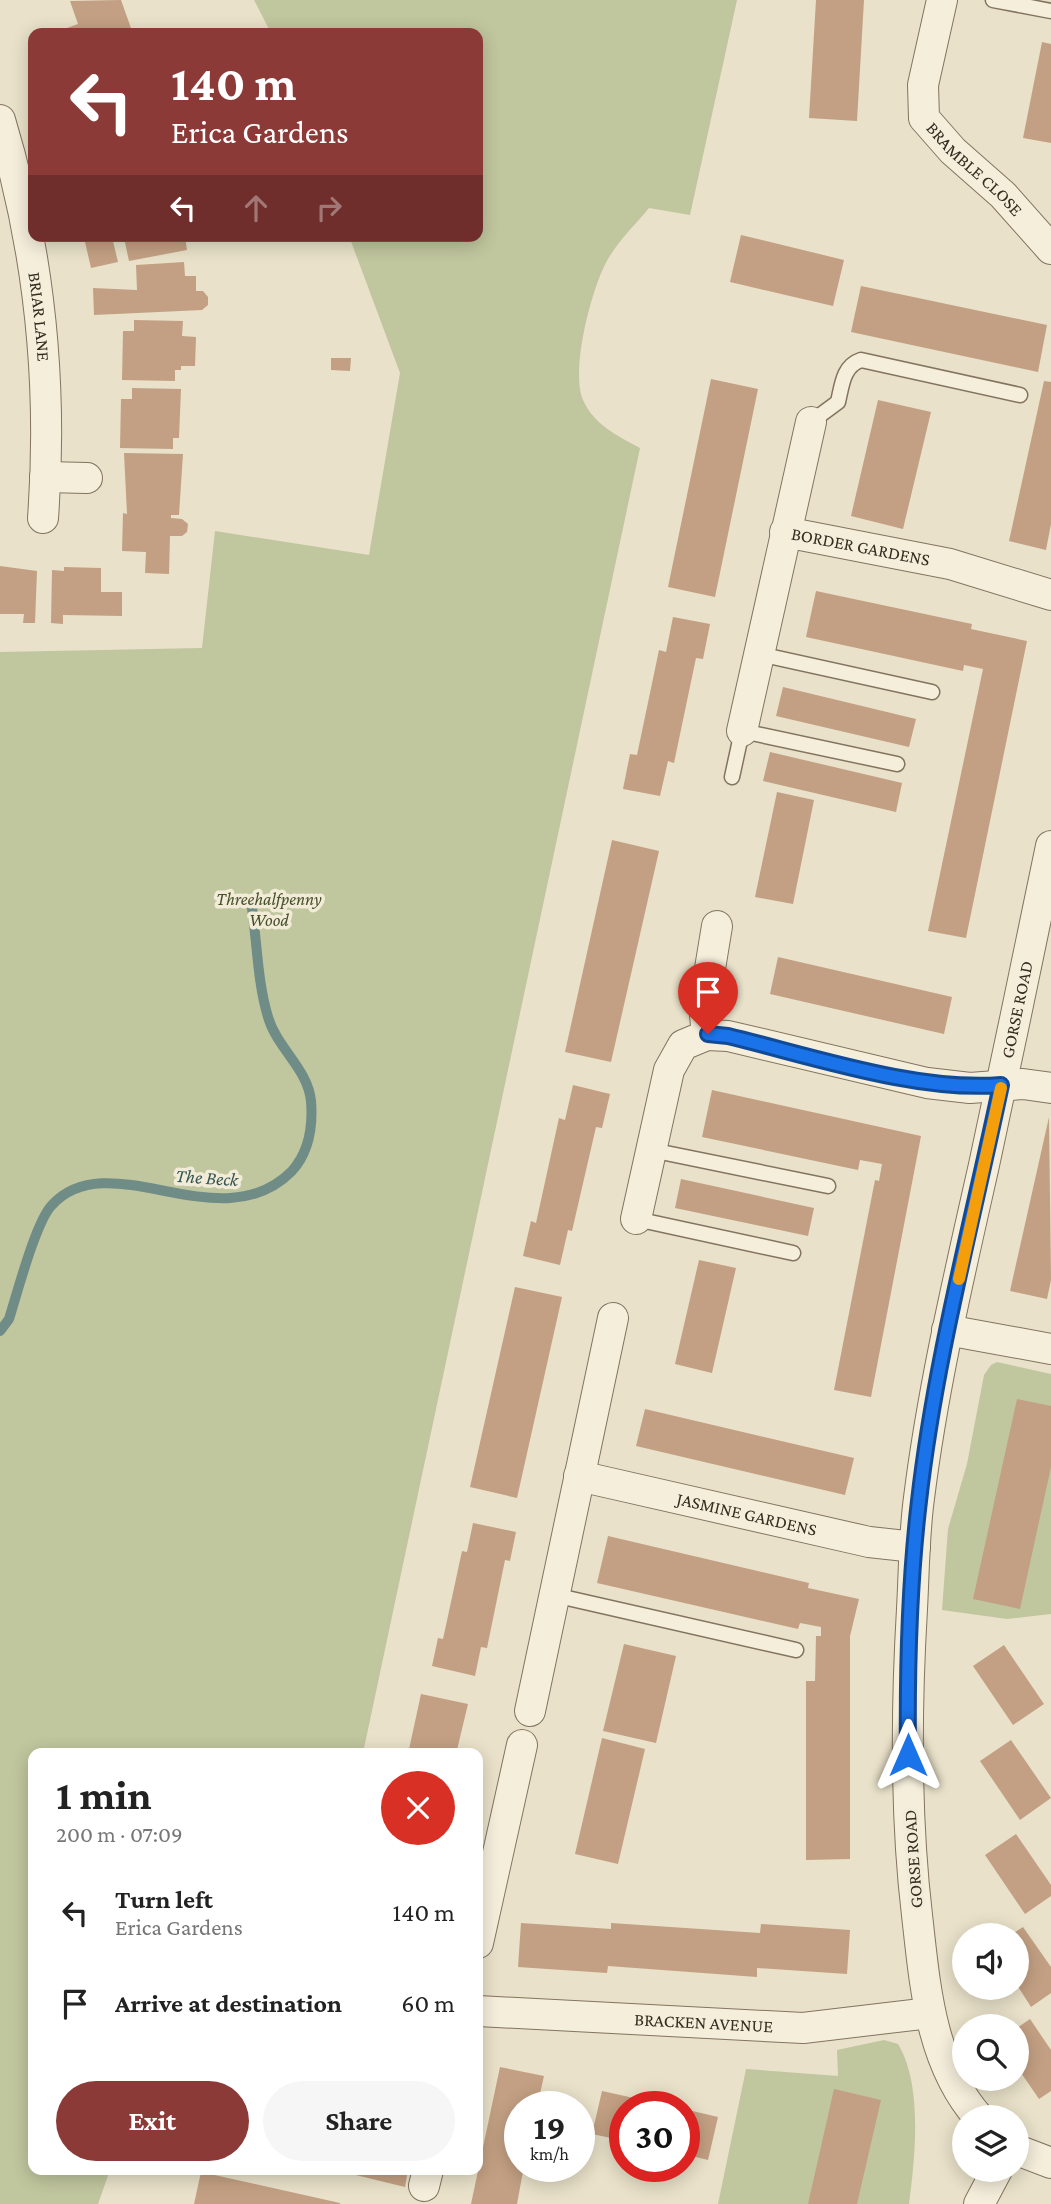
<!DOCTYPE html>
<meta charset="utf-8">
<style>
body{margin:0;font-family:"Crimson Pro",serif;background:#f6f6f6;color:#222;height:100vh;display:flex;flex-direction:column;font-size:26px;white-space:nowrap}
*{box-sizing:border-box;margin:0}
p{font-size:23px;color:#767676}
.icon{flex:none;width:38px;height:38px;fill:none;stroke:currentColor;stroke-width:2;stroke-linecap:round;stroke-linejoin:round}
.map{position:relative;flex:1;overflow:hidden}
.panel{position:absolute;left:28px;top:1748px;width:455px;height:427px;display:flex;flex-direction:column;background:#fff;border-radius:14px;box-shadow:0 4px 18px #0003}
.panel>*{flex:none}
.hud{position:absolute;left:28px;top:28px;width:455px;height:214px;border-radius:14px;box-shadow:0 4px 18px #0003;background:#8b3a37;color:#fff;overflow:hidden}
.controls{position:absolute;left:952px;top:1923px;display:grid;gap:14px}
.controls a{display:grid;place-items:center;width:77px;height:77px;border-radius:50%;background:#fff;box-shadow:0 4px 18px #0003;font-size:35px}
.speed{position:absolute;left:504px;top:2091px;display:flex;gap:14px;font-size:35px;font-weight:700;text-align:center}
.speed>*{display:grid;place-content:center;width:91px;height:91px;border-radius:50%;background:#fff;box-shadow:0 4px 18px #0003;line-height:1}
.speed small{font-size:18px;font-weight:400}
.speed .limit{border:10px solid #d22;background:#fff;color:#111}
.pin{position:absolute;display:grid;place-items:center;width:60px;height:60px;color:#fff;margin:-72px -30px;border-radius:50% 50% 50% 0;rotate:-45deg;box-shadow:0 0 7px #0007}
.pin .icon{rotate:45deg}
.me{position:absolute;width:77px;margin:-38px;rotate:0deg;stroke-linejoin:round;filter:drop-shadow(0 0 5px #0008)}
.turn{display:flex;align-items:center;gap:24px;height:147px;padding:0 28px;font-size:32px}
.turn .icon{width:91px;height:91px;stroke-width:2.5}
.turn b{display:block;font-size:49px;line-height:60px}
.lanes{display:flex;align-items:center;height:66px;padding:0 28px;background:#0003;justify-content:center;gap:35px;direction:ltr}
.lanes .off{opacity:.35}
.round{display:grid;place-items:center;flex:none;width:74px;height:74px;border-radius:37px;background:#f6f6f6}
.headline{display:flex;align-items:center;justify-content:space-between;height:119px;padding:0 28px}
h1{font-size:42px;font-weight:700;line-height:52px}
.button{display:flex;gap:14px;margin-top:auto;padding:14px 28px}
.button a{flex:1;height:80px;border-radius:42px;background:#8b3a37;color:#fff;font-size:28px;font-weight:700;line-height:80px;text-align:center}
.button a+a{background:#f6f6f6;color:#222}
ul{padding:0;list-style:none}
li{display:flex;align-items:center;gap:21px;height:91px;padding:0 28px}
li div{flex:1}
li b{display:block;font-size:26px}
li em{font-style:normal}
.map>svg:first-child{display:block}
.green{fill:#c0c69e}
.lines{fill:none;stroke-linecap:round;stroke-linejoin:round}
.stream{stroke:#708c86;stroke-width:10}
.building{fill:#c3a083}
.service-casing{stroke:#83745f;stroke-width:17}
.minor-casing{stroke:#83745f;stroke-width:32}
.service{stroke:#f5eedb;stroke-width:14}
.minor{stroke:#f5eedb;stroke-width:30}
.route-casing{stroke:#114b97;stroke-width:18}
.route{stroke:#1a73e8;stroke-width:12}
.slow{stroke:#f59e0b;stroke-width:12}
.labels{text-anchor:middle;stroke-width:7;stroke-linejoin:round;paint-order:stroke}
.street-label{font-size:18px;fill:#362c21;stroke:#f2ebd7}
.park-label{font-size:18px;font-style:italic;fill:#45502a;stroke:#f2ebd7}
.water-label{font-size:19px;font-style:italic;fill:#325453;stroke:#f2ebd7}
</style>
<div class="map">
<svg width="1051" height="2204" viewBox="0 0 1051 2204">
<rect width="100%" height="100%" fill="#e9e1c9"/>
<path class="green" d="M254 0H737L690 215 649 208C636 224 619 240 608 259 592 286 570 370 583 400 594 425 618 436 640 448L363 1753 33 1754V2170H110L98 2204H0V652L202 648 215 531 369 555 400 373 349 236H478V33H271Z
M997 1362 1051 1374V1614L1007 1619 942 1610 948 1529 967 1464 984 1375 991 1365Z
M884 2040 898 2044C923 2085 915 2158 909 2204H718L746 2069 838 2076 837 2050Z"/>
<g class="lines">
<path class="stream" d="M0 1331 9 1319C17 1294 36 1221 52 1205 110 1142 221 1243 292 1171 309 1152 313 1126 311 1101 308 1069 277 1048 268 1017 257 981 257 938 251 901"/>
</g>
<path class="building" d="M121 0 132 31 69 33 67 28 78 24 70 1Z
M816 0H864L857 121 809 118Z
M1042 42 1051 44V143L1023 138Z
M741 235 844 260 833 306 730 282Z
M135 236H185L187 250 129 261 124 238Z
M112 237 118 262 91 268 85 242Z
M184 262 185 276H196V291H203L208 297V305L202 310 94 315 93 288 137 290 136 265Z
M861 286 1047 325 1038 372 851 332Z
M134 320 183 321 182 336 196 337 195 366H181V370H175V381L122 380 123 331H134Z
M331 358H351L350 371 331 370Z
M711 379 758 389 715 597 668 587Z
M1044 381 1051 382V524L1046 550 1009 541Z
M132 388 181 389 179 438H173V449L120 448 121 399H132Z
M878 400 931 412 903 529 851 516Z
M124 453 183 454 179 515H171V518L182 519 188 524 187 532 182 536H170L169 574 145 573 146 552 122 551 123 513 127 514Z
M0 566 37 571 35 623H23L24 614H0Z
M64 567 101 568V592H122V616L63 615V624L51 623 52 570 64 571Z
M816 591 972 624 971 629 1027 641 966 938 928 931 983 669 964 665 963 671 806 637Z
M673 617 710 624 703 659 696 658 674 763 668 761 660 796 623 789 630 754 637 755 659 650 666 652Z
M783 687 916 719 909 747 776 716Z
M770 752 902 783 896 812 763 781Z
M777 792 814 800 793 904 755 897Z
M612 840 659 851 611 1062 565 1052Z
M778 957 952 997 944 1034 770 994Z
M573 1085 610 1094 602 1128 596 1127 572 1231 568 1230 560 1265 523 1256 531 1221 536 1223 559 1118 565 1120Z
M712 1090 921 1136 871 1397 834 1390 875 1180 879 1181 882 1164 860 1160 858 1170 702 1137Z
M1049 1117 1051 1280 1047 1299 1010 1291Z
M681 1179 814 1208 808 1236 675 1208Z
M699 1260 736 1268 712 1373 675 1364Z
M515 1287 562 1297 517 1498 470 1487Z
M1017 1399 1051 1406V1467L1020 1609 973 1599Z
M645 1409 854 1458 845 1495 636 1446Z
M473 1523 516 1532 510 1561 505 1560 487 1648 481 1647 475 1676 432 1666 438 1638 443 1639 462 1551 467 1552Z
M608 1536 809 1583 808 1588 859 1599 850 1636V1859L806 1860V1681H815L816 1636H821V1627L800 1623 798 1629 597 1583Z
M624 1644 676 1656 656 1743 603 1731Z
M1004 1645 1044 1704 1013 1725 973 1666Z
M421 1694 468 1704 456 1754H408Z
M602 1738 645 1749 618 1864 575 1854Z
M1011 1740 1051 1798 1020 1820 980 1761Z
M1016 1834 1051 1885V1896L1025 1914 985 1855Z
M521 1923 611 1929V1923L760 1933 761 1924 850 1930 847 1974 757 1968V1977L608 1966 607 1973 518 1967Z
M1023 1927 1051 1967V1993L1031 2007 1017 1985V1936H1009Z
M1030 2019 1051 2050V2091L1039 2099 1017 2067V2028Z
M500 2067 544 2076 537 2107H520V2166H524L517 2204H471Z
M834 2089 881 2100 857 2204H808Z
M602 2091 670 2106 669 2107H625V2141L592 2134Z
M684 2109 718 2117 708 2160 684 2154Z
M335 2170H408L405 2187Z
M201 2172 340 2203V2204H194Z"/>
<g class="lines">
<g class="service-casing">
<path id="service" d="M993 0 1051 11
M811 422 838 402C842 385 843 366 861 360L1020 395
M759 654 932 692
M732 777 742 731 897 764
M651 1150 828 1186
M636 1219 793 1253
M554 1595 796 1650"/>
</g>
<g class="minor-casing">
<g id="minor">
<path id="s1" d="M942 0 923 85 924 118 953 151 1003 195 1051 249"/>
<path id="s2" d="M0 120C39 249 53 383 43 518"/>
<path d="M45 477 87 478"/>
<path id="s3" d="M785 532 950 564 1051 595"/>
<path d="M742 731 811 422"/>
<path d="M707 1035 728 1036 927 1083 970 1088 1023 1084 1051 1088"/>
<path d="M636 1219 669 1070 683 1045 707 1035 704 1005 717 926"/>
<path d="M947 1330 1051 1349"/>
<path id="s4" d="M579 1476 869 1542 915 1547"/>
<path d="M530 1711 613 1318"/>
<path d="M478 1943 522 1745"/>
<path id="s5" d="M478 2011 803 2028 930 2013"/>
<path id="s6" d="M979 2118C930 2063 925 1985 917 1915 905 1814 906 1711 912 1609 914 1572 914 1535 919 1498 933 1386 959 1276 984 1165 1007 1059 1029 952 1051 846"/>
<path d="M1017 2150 1051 2163"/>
<path d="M424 2186 428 2170"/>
<path d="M979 2204 997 2170"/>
</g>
</g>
<use href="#service" class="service"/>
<use href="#minor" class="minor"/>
</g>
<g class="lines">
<g class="route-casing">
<path id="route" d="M708 1034 728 1036C811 1056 917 1092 1001 1085 972 1223 935 1360 919 1501 909 1585 907 1671 908 1755"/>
</g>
<use href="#route" class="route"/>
<path class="slow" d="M959 1279 1001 1088"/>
</g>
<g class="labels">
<g class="street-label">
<text dy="6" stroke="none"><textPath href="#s1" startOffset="192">BRAMBLE CLOSE</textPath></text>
<text dy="6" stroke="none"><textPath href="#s2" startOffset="201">BRIAR LANE</textPath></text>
<text dy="6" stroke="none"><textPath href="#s3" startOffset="77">BORDER GARDENS</textPath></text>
<text dy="6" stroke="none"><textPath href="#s6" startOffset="1132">GORSE ROAD</textPath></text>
<text dy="6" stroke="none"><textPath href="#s4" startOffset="172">JASMINE GARDENS</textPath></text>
<text transform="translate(913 1859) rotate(-94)" y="6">GORSE ROAD</text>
<text dy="6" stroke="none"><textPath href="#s5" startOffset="226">BRACKEN AVENUE</textPath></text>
</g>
<g class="park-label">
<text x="269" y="905">Threehalfpenny<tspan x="269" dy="21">Wood</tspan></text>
</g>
<g class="water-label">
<text transform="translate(207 1177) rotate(4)" y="7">The Beck</text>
</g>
</g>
</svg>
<div class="controls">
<a><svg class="icon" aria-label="sound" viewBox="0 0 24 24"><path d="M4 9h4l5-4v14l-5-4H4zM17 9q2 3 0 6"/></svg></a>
<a><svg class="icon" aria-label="search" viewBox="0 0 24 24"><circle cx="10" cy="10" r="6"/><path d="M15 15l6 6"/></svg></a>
<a><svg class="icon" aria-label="layers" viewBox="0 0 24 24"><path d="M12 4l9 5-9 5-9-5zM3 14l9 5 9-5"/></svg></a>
</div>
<div class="speed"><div>19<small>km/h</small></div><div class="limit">30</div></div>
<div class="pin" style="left:708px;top:1034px;background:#d93025"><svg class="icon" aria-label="arrive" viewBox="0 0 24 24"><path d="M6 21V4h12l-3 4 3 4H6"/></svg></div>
<svg class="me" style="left:908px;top:1755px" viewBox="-20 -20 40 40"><path d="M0-17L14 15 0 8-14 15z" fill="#1a73e8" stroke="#fff" stroke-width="4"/></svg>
<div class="hud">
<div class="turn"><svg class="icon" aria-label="left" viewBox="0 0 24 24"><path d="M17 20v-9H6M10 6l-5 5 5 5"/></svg><div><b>140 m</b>Erica Gardens</div></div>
<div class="lanes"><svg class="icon" aria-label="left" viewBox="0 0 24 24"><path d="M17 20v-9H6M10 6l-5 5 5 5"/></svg><svg class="icon off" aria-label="ahead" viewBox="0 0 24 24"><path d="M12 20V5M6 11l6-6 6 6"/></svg><svg class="icon off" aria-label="right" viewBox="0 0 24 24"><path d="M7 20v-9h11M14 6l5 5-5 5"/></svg></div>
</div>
<section class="panel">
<div class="headline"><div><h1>1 min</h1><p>200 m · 07:09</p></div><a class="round" style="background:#d93025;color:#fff"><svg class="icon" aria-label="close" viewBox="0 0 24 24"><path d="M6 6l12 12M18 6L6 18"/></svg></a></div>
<ul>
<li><svg class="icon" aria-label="left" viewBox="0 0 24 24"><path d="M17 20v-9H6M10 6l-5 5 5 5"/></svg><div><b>Turn left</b><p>Erica Gardens</p></div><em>140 m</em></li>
<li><svg class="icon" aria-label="arrive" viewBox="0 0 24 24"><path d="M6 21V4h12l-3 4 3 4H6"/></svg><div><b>Arrive at destination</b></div><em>60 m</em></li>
</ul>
<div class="button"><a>Exit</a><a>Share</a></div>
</section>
</div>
